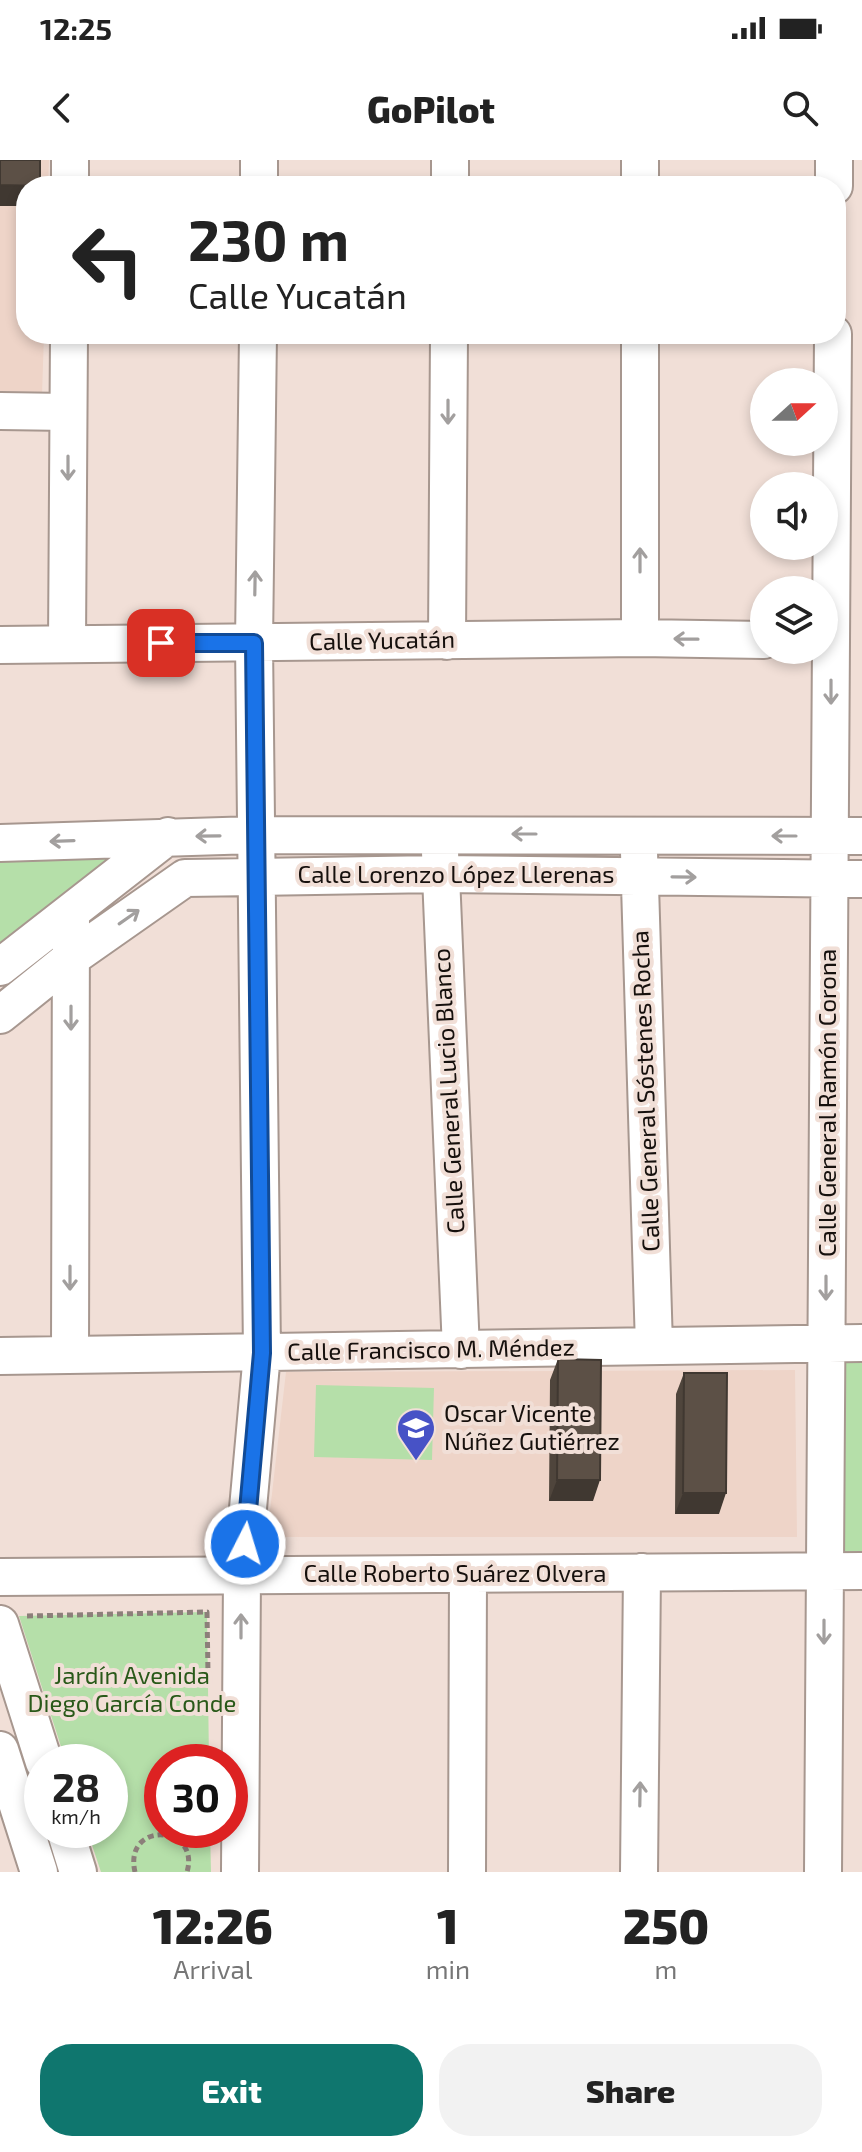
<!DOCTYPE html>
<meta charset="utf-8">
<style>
body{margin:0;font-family:"Exo 2",sans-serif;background:#f2f2f2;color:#222;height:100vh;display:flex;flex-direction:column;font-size:30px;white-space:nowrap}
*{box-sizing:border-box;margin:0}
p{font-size:26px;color:#767676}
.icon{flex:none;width:44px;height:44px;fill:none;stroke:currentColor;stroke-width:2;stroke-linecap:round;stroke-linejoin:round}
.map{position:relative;height:1712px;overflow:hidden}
.side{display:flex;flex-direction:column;background:#fff;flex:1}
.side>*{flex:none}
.hud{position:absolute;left:16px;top:16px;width:830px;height:168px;border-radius:32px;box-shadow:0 4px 12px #0003;background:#fff;color:#222;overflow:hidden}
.needle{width:52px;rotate:69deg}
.tools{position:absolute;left:750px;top:208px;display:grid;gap:16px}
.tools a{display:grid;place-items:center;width:88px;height:88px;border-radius:50%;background:#fff;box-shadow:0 4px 12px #0003;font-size:40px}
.speed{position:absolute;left:24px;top:1584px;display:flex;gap:16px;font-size:40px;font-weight:700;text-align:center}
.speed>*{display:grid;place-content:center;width:104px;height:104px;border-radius:50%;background:#fff;box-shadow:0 4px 12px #0003;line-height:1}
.speed small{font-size:20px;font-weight:400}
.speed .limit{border:12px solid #d22;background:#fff;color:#111}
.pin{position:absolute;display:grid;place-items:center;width:68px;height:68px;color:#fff;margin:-34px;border-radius:16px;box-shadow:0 4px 12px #0006}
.me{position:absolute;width:88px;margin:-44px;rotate:5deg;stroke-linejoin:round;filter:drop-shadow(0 0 6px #0008)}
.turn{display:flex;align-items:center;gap:28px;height:168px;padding:0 40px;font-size:36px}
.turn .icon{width:104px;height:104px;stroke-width:2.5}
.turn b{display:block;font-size:56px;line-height:68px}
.eta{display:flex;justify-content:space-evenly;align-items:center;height:136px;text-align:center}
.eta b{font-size:48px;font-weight:800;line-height:56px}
.button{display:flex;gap:16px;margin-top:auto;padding:16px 40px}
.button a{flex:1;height:92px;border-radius:32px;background:#0f766e;color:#fff;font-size:32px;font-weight:800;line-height:92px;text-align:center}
.button a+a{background:#f2f2f2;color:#222}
.status{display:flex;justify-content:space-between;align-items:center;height:56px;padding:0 40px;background:#fff;direction:ltr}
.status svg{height:22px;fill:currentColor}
header{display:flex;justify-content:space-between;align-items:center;height:104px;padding:0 40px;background:#fff;font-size:36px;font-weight:800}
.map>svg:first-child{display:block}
.built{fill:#eed4c8}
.green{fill:#b5dfa9}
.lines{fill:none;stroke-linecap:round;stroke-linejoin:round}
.minor-casing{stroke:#a7978f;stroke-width:40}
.path{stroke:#8c7f7a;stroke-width:5;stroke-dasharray:6 4;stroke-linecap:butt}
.minor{stroke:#fff;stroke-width:36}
.wall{fill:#4f453c}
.shaded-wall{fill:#403831}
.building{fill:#5c5046;stroke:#403831;stroke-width:2}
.oneway{stroke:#a29f9e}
.route-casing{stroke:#114b97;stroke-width:20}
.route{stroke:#1a73e8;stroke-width:14}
.labels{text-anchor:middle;stroke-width:8;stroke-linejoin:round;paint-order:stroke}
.street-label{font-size:24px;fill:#16100d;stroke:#f1dfd7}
.poi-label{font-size:24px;fill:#16100d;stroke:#f1dfd7;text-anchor:start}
.park-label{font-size:24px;fill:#295919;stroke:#f1dfd7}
</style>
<div class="status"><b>12:25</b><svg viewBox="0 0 49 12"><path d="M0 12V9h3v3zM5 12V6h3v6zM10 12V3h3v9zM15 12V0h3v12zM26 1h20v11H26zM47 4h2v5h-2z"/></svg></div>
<header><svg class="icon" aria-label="back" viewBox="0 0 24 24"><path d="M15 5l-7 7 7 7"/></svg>GoPilot<svg class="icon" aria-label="search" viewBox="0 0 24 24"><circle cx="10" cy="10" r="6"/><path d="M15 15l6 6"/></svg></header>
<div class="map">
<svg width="862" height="1712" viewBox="0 0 862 1712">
<rect width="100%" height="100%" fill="#f1dfd7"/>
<path class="built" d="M0 0H49L48 26H26V174H44L42 235 0 234Z
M795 1210 797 1377H267L286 1212Z"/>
<path class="green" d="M127 692 0 789V697Z
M862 1192V1397L843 1398 841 1193Z
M316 1225 434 1228 432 1300 314 1297Z
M207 1452 209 1602H162V1670H210L211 1712H101L87 1670H110V1602H66L19 1456Z"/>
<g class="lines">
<g class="minor-casing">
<path id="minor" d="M70 26V0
M259 26V0
M450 26V0
M640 26V0
M834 26V0
M0 251 68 252
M640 478V174
M447 481 449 174
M67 484 69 174
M0 485 640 478 764 480
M0 683 255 675 862 676
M440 692 461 1190
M639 692 654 1186
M0 807 168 676
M0 855 71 798 185 718 439 714 862 719
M70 1195 71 752
M0 1196 862 1183
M0 1417 862 1411
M0 1464 44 1602
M0 1590 39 1712
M65 1670 78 1712
M240 1712 242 1415 262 1193 254 483 258 174
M467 1712 468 1414
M639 1712 642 1412
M823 1712 833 174"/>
</g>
<path class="path" d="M27 1456 207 1452 208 1514
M183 1686 210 1670
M135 1712C123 1660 201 1665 187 1712"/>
<use href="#minor" class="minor"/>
</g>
<path class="wall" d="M558 1199 593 1341H549L550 1220Z
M684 1213 719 1354H675L676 1234Z"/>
<path class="shaded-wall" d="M0 25 40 26H26V46H0Z
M557 1320H600L593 1341H549Z
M683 1333H726L719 1354H675Z"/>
<path class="building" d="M0 0H40V26L0 25Z
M558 1199 601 1200 600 1320H557Z
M684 1213H727L726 1333H683Z"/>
<defs><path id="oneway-shaft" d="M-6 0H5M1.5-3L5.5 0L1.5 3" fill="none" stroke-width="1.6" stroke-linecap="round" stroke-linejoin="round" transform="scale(2)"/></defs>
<g class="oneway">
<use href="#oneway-shaft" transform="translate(448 252) rotate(90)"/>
<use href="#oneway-shaft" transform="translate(68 308) rotate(90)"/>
<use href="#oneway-shaft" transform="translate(640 400) rotate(-90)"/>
<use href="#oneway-shaft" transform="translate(255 423) rotate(-89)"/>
<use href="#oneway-shaft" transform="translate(686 479) rotate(-179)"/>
<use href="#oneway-shaft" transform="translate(831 532) rotate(90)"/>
<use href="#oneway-shaft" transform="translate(524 674) rotate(-180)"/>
<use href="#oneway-shaft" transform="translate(208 676) rotate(179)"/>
<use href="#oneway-shaft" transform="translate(784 676) rotate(-180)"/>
<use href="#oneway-shaft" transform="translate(62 681) rotate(178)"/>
<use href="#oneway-shaft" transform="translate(684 717) rotate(1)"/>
<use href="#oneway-shaft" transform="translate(129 757) rotate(-35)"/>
<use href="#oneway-shaft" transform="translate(71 858) rotate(90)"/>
<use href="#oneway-shaft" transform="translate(70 1118) rotate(90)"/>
<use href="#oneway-shaft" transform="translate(826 1128) rotate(90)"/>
<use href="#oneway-shaft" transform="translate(241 1466) rotate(-90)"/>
<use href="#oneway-shaft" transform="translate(824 1472) rotate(90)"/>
<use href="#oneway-shaft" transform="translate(640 1634) rotate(-89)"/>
</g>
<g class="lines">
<g class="route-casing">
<path id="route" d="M161 483H254L262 1193 245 1384"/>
</g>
<use href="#route" class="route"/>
</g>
<defs>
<g id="school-pin" transform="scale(2)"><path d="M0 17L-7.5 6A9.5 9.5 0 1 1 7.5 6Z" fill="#4752c6" stroke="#f1dfd7"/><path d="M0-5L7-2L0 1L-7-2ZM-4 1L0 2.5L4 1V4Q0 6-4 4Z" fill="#fff"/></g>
</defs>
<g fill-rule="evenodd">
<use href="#school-pin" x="416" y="1268"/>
</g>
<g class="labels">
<g class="street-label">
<text transform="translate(382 481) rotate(-1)" y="8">Calle Yucatán</text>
<text x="456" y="723">Calle Lorenzo López Llerenas</text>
<text transform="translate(449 931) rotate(-93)" y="8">Calle General Lucio Blanco</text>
<text transform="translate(646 931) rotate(-92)" y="8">Calle General Sóstenes Rocha</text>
<text transform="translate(828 943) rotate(-90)" y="8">Calle General Ramón Corona</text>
<text transform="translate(431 1190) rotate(-1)" y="8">Calle Francisco M. Méndez</text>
<text x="455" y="1422">Calle Roberto Suárez Olvera</text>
</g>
<g class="poi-label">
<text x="444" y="1262">Oscar Vicente<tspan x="444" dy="28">Núñez Gutiérrez</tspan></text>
</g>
<g class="park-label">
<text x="132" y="1524">Jardín Avenida<tspan x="132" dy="28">Diego García Conde</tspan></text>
</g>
</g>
</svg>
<div class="tools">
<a><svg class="needle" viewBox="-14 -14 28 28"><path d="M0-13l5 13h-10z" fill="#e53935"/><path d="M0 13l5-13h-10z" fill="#767676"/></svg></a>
<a><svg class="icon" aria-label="sound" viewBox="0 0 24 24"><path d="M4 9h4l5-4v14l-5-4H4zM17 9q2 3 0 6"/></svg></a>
<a><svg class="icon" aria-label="layers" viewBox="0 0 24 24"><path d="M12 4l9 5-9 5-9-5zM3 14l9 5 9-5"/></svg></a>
</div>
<div class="speed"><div>28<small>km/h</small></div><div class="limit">30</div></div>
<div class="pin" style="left:161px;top:483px;background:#d93025"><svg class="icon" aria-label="arrive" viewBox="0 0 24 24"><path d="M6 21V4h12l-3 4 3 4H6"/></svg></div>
<svg class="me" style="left:245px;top:1384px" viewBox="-20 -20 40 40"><circle r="17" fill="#1a73e8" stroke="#fff" stroke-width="3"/><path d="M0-11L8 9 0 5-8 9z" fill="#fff"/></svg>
<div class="hud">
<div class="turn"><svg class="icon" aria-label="left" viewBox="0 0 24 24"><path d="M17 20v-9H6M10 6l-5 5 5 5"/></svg><div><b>230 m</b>Calle Yucatán</div></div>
</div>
</div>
<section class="side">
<div class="eta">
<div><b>12:26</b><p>Arrival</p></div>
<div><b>1</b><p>min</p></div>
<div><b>250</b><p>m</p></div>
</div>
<div class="button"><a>Exit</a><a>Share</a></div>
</section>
